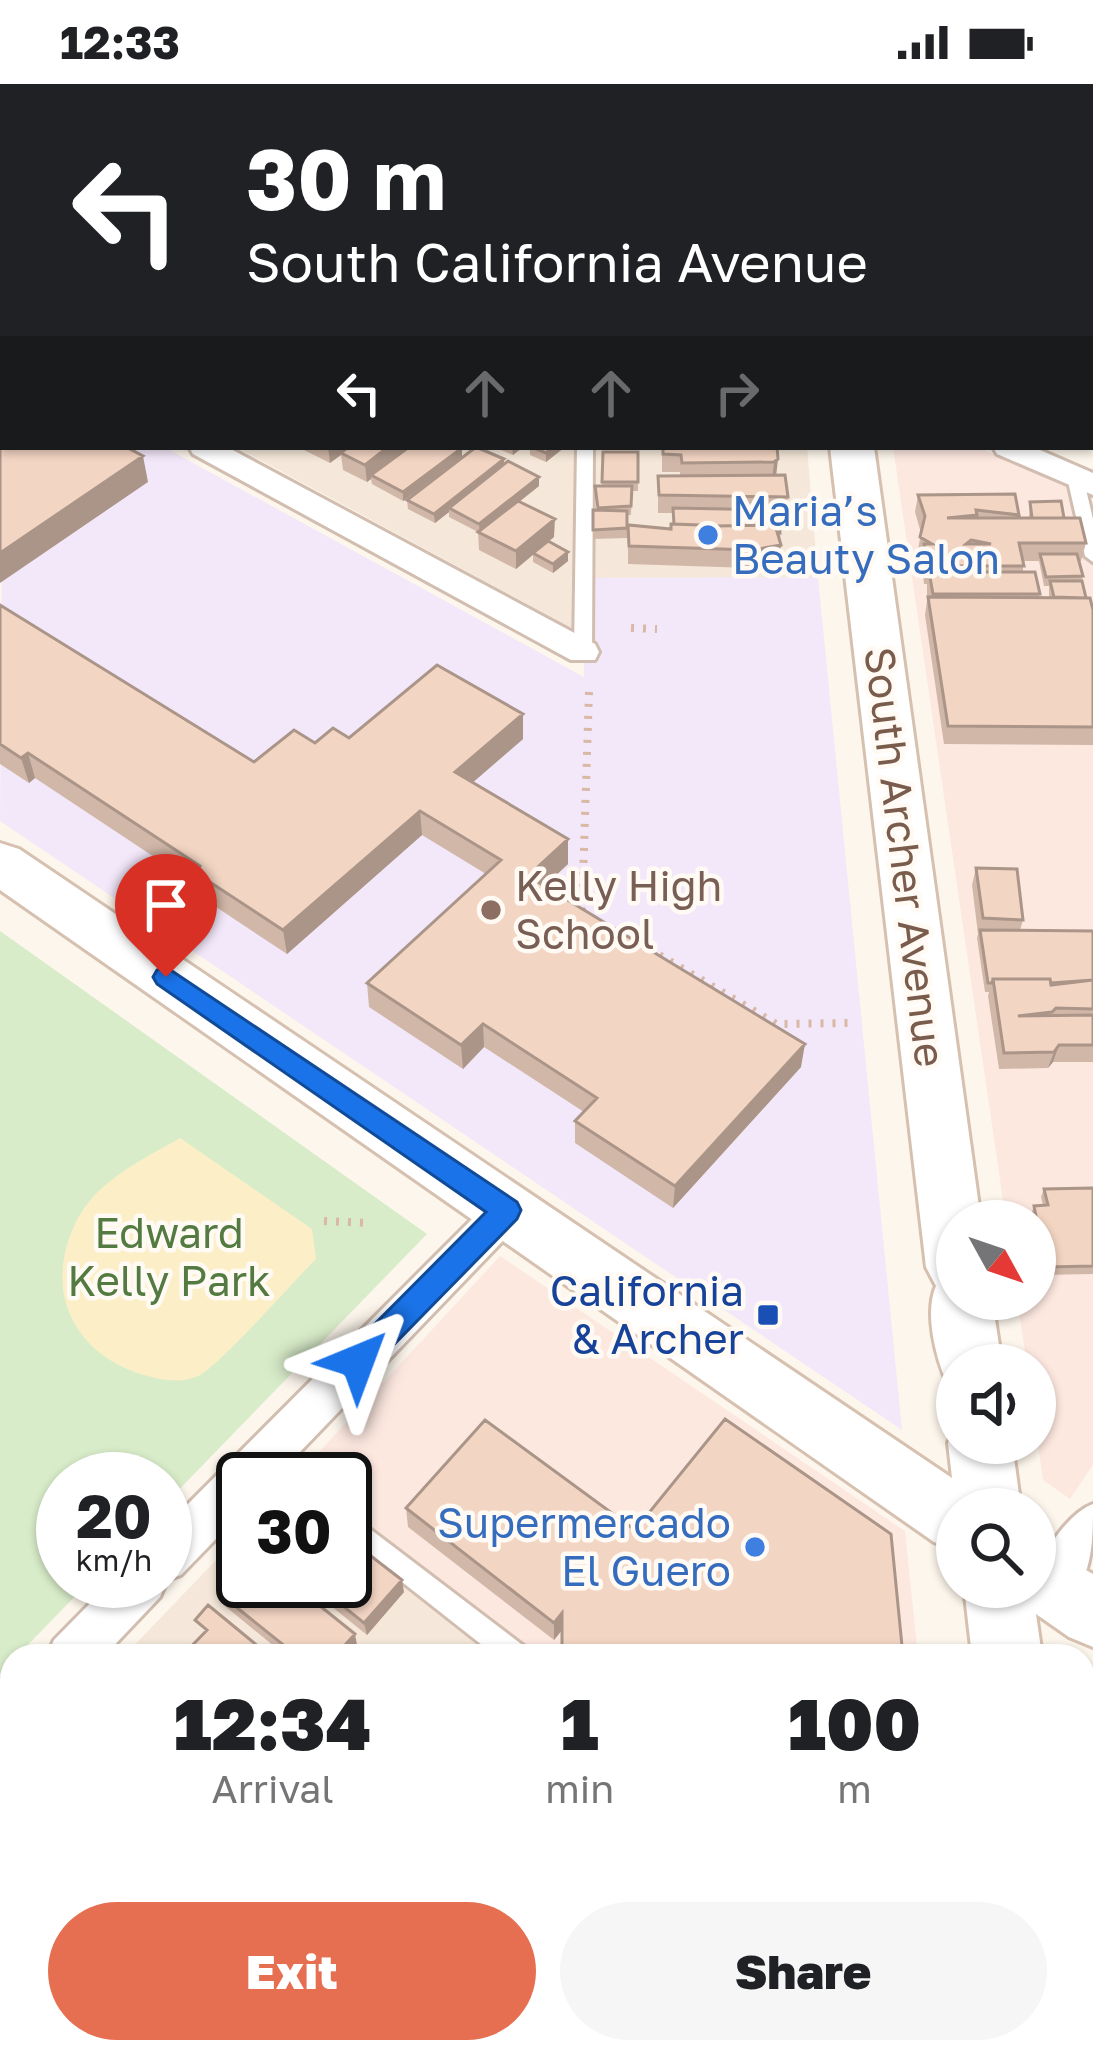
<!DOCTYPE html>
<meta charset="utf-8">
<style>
body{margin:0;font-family:"Golos Text",sans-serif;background:#f6f6f6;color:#202124;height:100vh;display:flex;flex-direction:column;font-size:45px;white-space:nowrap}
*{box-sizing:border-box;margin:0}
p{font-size:39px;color:#757577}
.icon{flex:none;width:66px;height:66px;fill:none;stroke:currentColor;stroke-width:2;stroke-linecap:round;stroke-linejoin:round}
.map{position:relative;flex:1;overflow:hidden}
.panel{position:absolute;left:0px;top:1560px;width:1095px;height:420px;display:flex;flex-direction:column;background:#fff;border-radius:36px 36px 0 0;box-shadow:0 3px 9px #0004}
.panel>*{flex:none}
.top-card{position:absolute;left:0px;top:0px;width:1095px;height:366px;box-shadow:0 3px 9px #0004;background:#202124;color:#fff;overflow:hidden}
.needle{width:78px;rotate:130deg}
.controls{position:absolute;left:936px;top:1116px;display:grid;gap:24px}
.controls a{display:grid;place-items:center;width:120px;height:120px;border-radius:50%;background:#fff;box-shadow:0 3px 9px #0004;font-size:60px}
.speed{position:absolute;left:36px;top:1368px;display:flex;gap:24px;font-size:60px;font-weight:700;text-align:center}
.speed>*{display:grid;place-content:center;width:156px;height:156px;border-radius:50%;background:#fff;box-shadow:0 3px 9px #0004;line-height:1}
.speed small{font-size:30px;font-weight:400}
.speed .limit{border:6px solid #111;border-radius:18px;background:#fff;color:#111}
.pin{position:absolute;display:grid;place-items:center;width:102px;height:102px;color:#fff;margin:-123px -51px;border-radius:50% 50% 50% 0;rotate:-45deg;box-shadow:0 0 12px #0007}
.pin .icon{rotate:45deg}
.me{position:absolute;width:132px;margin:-66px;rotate:44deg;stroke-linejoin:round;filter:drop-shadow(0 0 9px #0008)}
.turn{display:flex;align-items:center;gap:42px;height:252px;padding:0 48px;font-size:54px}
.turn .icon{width:156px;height:156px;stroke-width:2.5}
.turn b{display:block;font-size:84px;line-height:102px}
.lanes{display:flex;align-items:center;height:114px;padding:0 48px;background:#0003;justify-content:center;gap:60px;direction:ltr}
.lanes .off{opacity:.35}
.eta{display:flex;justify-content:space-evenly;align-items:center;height:204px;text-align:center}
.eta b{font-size:72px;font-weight:800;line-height:84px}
.button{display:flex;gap:24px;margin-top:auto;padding:24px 48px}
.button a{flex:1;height:138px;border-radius:72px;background:#e76f51;color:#fff;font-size:48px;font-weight:800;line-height:138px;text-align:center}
.button a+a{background:#f6f6f6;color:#202124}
.status{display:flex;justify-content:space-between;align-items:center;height:84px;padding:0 60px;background:#fff;direction:ltr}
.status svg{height:33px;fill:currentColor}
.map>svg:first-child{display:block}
.residential{fill:#f5e8da}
.commercial{fill:#fde8e0}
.education{fill:#f3e8fa}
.green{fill:#d8ecc9}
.sand{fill:#fcefc7}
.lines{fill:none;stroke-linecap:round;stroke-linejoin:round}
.service-casing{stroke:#d1beb0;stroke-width:6}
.minor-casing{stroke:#d1beb0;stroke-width:6}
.secondary-casing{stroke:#d6c0b0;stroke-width:6}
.path{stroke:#d9b8a5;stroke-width:8;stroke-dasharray:3 9;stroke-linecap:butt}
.service{fill:#fff;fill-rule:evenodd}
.minor{fill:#fff;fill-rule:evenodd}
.secondary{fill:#fff;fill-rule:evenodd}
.wall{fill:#d1b7a8;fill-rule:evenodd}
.shaded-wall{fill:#aa9588}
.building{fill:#f3d5c3;stroke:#aa9588;stroke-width:3;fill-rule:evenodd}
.route{fill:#1a73e8;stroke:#114b97;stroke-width:3}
.shop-dot{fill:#3f7fe0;stroke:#fffaf3;stroke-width:4.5}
.education-dot{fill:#8d6e63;stroke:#fffaf3;stroke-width:4.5}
.transit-dot{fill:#1a4fb4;stroke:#fffaf3;stroke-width:4.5}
.labels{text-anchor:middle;stroke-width:9;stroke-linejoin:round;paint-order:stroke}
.shop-label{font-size:42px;fill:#366cbe;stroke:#fffaf3;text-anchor:start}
.street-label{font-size:42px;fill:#7a5c4d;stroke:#fffaf3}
.education-label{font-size:42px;fill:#785e54;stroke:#fffaf3;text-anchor:start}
.park-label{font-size:42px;fill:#537a41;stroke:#fffaf3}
.transit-label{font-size:42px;fill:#164399;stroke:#fffaf3;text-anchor:end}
</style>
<div class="status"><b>12:33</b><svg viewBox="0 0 49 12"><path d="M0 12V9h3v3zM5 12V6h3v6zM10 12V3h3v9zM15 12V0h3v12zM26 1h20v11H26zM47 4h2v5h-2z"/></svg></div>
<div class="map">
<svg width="1093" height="1980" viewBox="0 0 1093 1980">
<rect width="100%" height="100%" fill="#fdf6ec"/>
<path class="residential" d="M236 363H807L818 493 585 495 583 550Z
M345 1438 516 1572H124L243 1448V1497H345Z
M12 1739V1968H269L259 1980H0V1795Z"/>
<path class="commercial" d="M893 363H977L1078 407 1093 472V1381L1070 1415 1043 1396 1035 1339V1281H1027L1017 1215H1035V1137H1006Z
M500 1172 905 1447 918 1572H516L345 1438V1395H294Z
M269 1968H961L963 1980H259Z"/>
<path class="education" d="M3 304V363H164L584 593V494L818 493 902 1346 0 737Z"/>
<path class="green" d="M0 847 427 1150 165 1420V1395H63V1497H90L17 1572H12L0 1590Z"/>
<path class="sand" d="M180 1054 312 1145 316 1175C295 1196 217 1284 198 1292 181 1300 161 1296 144 1291 74 1270 43 1208 75 1140 94 1098 142 1076 180 1054Z"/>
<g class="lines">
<g class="service-casing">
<path id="service" d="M576 0H590V3H576Z
M931 0H945V3H931Z
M1003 0H1017L1018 3H1004Z
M1063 0H1078L1061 3Z
M0 64 3 65V73L0 72Z
M1093 159V168H1092V159Z
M1093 240V250L1092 251V241Z
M577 363H593L592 568 583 574 574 568Z
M1075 388 1083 393 1093 435V478L1085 472 1067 393Z
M345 1426 525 1563 529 1572H496L345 1453Z
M0 1952 12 1953V1968H229L237 1980H0Z
M250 1968H283L278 1980H245Z
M676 1968H704V1980H676Z
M844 1968H872L873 1980H845Z"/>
</g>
<g class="minor-casing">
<path id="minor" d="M174 0H203L205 3H176Z
M1092 68H1093V85H1092Z
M0 244 3 245V263L0 262Z
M3 283V301L0 302V284Z
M189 363H227L595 560 599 568 595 576H571L193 370Z
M993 363H1033L1093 389V411L997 370Z
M506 1110 520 1115 526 1127 520 1139 274 1395H243V1427L181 1491 167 1496 160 1513 104 1572H47L54 1556 112 1497H165V1443L492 1115Z
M1093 1420C1093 1460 1093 1507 1053 1525L1037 1519 1030 1503H1035C1035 1476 1068 1429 1093 1420Z
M12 1609V1665L0 1670V1614Z"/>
</g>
<g class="secondary-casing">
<path id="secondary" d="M788 0H824V3H788Z
M830 363H874L981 1137H957V1215H992L1002 1281H957V1304L948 1301C936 1275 924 1229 936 1202L926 1183Z
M0 759 19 765 952 1394 948 1359 957 1338V1359H1012L1021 1425H957V1467L934 1458 0 806Z
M1035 1458 1093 1490V1563L1069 1553 1036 1530 1042 1572H972L964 1503H1035Z
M1083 1940 1093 1959V1980H1020L1019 1968H1083Z"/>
</g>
<path class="path" d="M631 544 657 545
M589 608 582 826 590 831
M649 865 776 940 848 939
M324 1137 369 1139"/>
<use href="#service" class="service"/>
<use href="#minor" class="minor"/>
<use href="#secondary" class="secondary"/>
</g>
<path class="wall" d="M0 0H128L129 3H3V11L0 10Z
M289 0H409L404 3H295Z
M622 0H748L749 3H623Z
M302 363H460L462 364V373L403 417 372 400 371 395 367 398 343 386 341 370 330 379 302 365Z
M494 363H523L513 371Z
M530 363H565L546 378 530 371Z
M662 363H777L776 391 788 413 786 431H779L781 461 779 479 750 484 628 480V441L671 445 673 440V429H658V392H680V388H662Z
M603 368H638V407H632L631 431H627V454L593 455V426H597L595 402H602Z
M504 375V381L539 393V402L519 418 554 453 549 457 568 468V477L553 489 533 478V471L516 485 479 466 478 448 449 433V428L435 439 408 425 407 416Z
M918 411 1019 431 1018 434H1029L1030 418 1064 434 1086 459 1081 477H1079L1086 514 1093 526V661L944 660 925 531 927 517V500H924L921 474 917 471 921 449 915 428ZM1023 477H1039L1044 502H1049V513H1039L1040 510 1023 488Z
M0 521 254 678 315 659 349 654 523 655 472 699 568 755V780L544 802 801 983 673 1124 575 1059V1037L584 1028 484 963 463 985 369 923 367 899 486 790 422 751 287 870 201 813 198 802 35 694 29 699 0 680Z
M976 784 1023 836 1020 846 1093 847V978H1053L1048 984 999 985 988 912 989 908H985L977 854 978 850 972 801Z
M1093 1104V1190L1042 1191 1035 1151V1137H1032L1031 1130 1034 1122 1043 1121 1041 1113 1044 1105Z
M485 1336 562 1546 554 1556 408 1443 406 1424Z
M243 1497 357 1561 348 1572H286L225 1522 220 1510Z
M300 1497H345L404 1508 367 1551Z"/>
<path class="shaded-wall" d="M9 0H42L37 3H10Z
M314 0H344L339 3H314Z
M380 0H409L404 3H375Z
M328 363H352L330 379Z
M388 363H412L371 391V395L367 398 365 381Z
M512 363H523L513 371Z
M553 363H565L546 378V369Z
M462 364V373L403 417V408Z
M143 372 148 398 0 499V469Z
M504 375V384L449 424V428L435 439 434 430Z
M778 375 776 393 772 396 774 378Z
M539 393V402L480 449 479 440Z
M555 435 554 453 516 485V467Z
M781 461 779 479 750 484 752 466Z
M568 468V477L553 489V480Z
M523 630V655L456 713 455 688Z
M28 669 35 694 29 699 21 674Z
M420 727 422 751 287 870 283 846Z
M568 755V780L529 817 528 792Z
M483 940 484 963 463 985 461 961Z
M805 960 801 983 673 1124 675 1102Z
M1059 961 1053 978 1048 984 1054 968Z
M402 1496 404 1508 367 1551 364 1539Z
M562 1529V1546L554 1556V1539Z
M355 1550 357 1561 348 1572H335Z"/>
<path class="building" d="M39 0H75L69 3H33Z
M90 0H128L123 3H85Z
M337 0H380L375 3H332Z
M679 0H748L749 3H679Z
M3 137V161L0 163V139Z
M3 167V186L0 185V169Z
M3 319V363H126L143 372 0 469V321Z
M348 363H388L365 381 341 369Z
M409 363H460L462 364 403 408 371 391Z
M476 363 504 375 434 430 407 416Z
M532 363H553L546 369Z
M663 363H777L778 375 774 378 682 379 681 371 663 370Z
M603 368H638V398H602Z
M508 377 539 393 479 440 449 424Z
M785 391 788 413 659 411 658 392Z
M595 402H632L631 422 598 424Z
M1015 410 1019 431 976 426 977 431 947 434H1080L1086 459H1019L1024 482H927L924 460H932L920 453 925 432 918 411ZM971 456 991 460H966Z
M518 417 555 435 516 467 478 448Z
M1061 417 1064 434H1032L1030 418Z
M673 424 778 426 780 449H778L775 441 715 442V447H699V441L674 440Z
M593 426 627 427V444L593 446Z
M671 440 699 441V447H715V442L775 441 781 461 752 466 629 462 628 441 671 445Z
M548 457 568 468 553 480 533 469Z
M1040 470H1077L1083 492 1046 493Z
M929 488H1035L1040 510H933Z
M1050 497H1082L1086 514 1054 513Z
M928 513 1090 514 1093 526V643L948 642Z
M0 521 254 678 294 646 315 659 333 644 349 654 437 581 523 630 455 688 568 755 528 792 805 960 675 1102 575 1037 597 1014 483 940 461 961 367 899 501 776 420 727 283 846 196 789 200 782 28 669 21 674 0 660Z
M976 784 1017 785 1023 836 983 834Z
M980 846 1093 847V896L1051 899 1050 895H993L992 899H988Z
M993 895H1050L1051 901 1093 896V925L1056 924 1052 928 1018 932 1093 931V961H1059L1054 968 1004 969Z
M1093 1104V1182L1046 1183 1034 1122 1048 1121 1044 1105Z
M725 1335 891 1450 903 1572H562V1529L554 1539 406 1424 485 1336 635 1446Z
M345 1452 402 1496 364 1539 312 1497H345Z
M241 1488 243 1489V1497H289L355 1550 335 1572H297L220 1510Z
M208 1521 270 1572H182L207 1546 195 1536Z
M472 1563 482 1572H464Z"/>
<path class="route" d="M166 883 517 1118 521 1126 517 1135 369 1286 358 1290 348 1286 343 1277 348 1267 486 1128 157 900 153 893 157 886Z"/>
<g class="shop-dot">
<circle cx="708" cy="451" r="12"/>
<circle cx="755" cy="1463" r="12"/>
</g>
<circle class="education-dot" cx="491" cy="826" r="12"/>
<rect class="transit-dot" x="756" y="1219" width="24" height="24" rx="6"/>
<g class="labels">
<g class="shop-label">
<text x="732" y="442">Maria’s<tspan x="732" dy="48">Beauty Salon</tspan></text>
<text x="731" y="1454" text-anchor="end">Supermercado<tspan x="731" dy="48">El Guero</tspan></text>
</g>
<g class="street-label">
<text transform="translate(905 773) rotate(83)" y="15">South Archer Avenue</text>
</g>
<g class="education-label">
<text x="515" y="817">Kelly High<tspan x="515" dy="48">School</tspan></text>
</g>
<g class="park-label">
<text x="169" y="1164">Edward<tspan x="169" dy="48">Kelly Park</tspan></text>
</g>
<g class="transit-label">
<text x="744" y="1222">California<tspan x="744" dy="48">&amp; Archer</tspan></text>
</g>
</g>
</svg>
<div class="controls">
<a><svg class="needle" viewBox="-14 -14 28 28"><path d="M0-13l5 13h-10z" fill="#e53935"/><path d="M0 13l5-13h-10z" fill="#757577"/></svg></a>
<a><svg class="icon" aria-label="sound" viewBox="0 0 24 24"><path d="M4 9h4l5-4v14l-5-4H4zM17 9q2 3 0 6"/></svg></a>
<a><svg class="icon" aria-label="search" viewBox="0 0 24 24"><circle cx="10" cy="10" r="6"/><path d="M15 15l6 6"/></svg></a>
</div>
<div class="speed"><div>20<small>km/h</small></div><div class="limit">30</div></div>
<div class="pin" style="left:166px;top:893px;background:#d93025"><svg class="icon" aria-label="arrive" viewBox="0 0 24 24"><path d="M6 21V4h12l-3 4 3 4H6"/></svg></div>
<svg class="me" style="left:358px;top:1277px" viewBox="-20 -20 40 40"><path d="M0-17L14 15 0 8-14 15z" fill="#1a73e8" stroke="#fff" stroke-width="4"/></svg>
<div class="top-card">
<div class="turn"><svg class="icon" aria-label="left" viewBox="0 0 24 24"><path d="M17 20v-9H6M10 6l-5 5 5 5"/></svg><div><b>30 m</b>South California Avenue</div></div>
<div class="lanes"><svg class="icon" aria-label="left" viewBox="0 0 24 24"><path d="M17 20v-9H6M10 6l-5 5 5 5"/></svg><svg class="icon off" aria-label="ahead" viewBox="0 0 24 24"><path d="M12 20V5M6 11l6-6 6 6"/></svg><svg class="icon off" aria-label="ahead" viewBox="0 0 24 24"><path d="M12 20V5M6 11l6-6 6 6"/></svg><svg class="icon off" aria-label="right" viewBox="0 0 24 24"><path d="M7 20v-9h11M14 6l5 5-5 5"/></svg></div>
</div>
<section class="panel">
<div class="eta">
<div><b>12:34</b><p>Arrival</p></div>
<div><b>1</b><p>min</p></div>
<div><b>100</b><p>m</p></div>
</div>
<div class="button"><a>Exit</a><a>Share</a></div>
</section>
</div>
